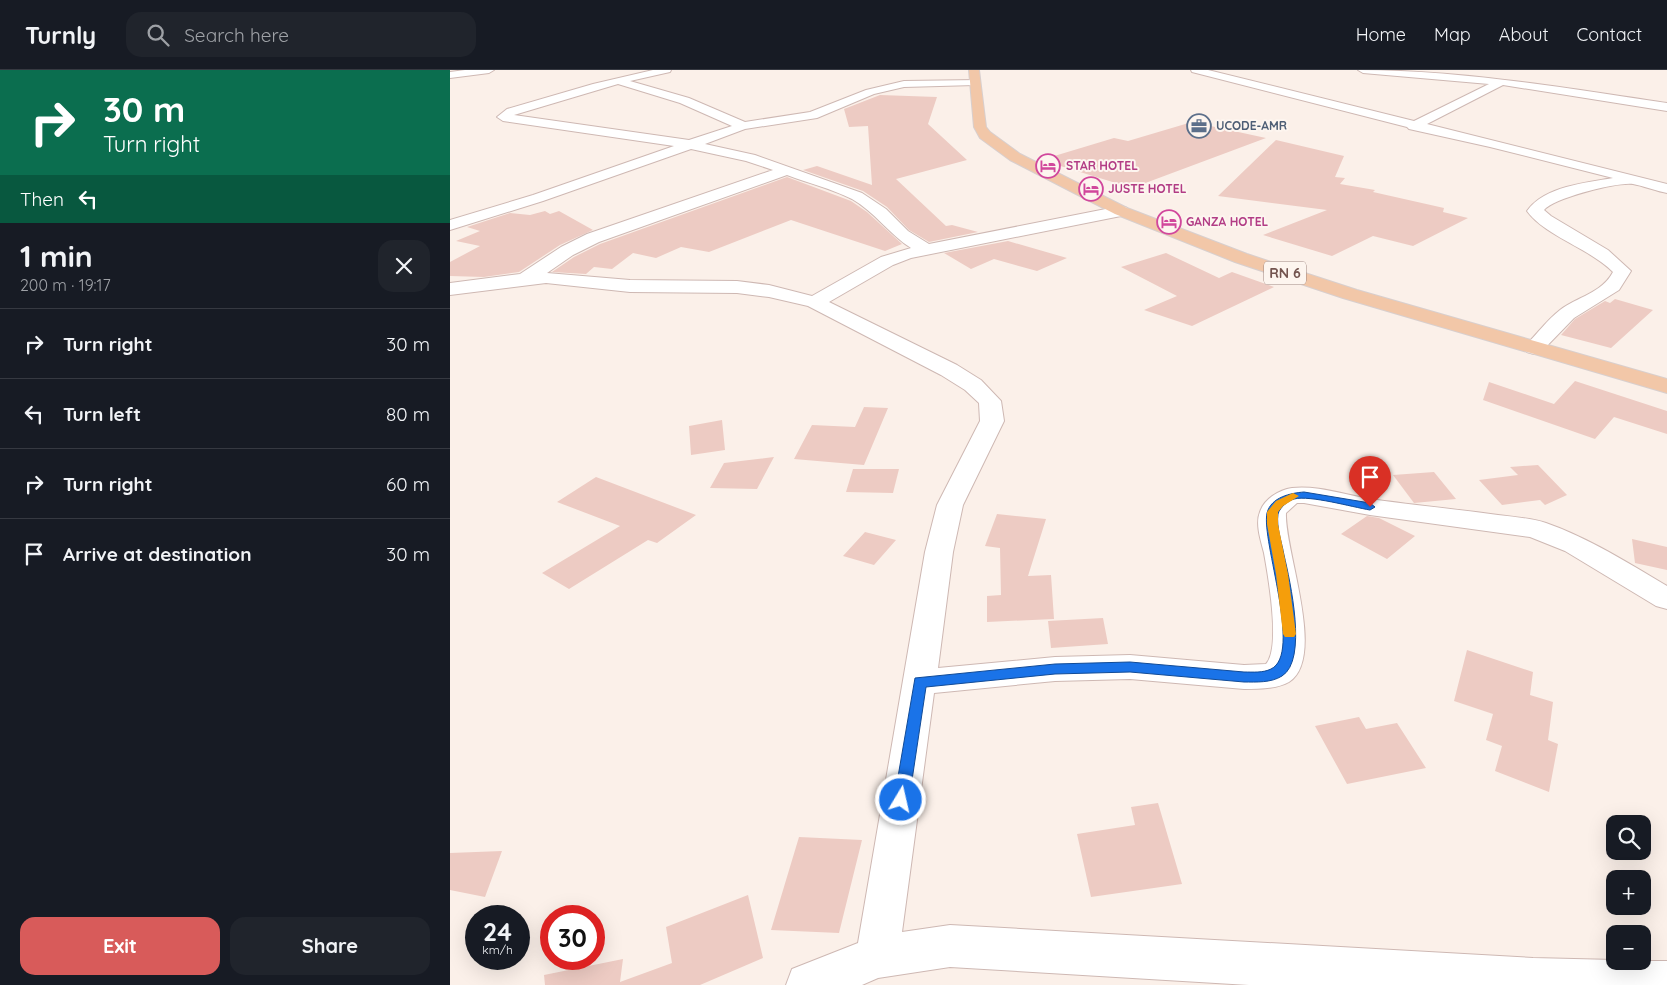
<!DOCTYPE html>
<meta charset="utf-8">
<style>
body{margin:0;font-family:Quicksand,sans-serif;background:#20242c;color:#f1f3f6;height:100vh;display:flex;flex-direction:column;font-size:19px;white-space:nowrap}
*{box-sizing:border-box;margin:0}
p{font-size:16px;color:#9ea1a6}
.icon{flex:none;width:28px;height:28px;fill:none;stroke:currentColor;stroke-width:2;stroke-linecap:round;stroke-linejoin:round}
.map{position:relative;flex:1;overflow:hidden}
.details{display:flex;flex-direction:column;background:#171b24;width:450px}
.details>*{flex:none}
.banner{background:#0b6e4f;color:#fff;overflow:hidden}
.buttons{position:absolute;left:1156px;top:745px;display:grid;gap:10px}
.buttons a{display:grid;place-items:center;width:45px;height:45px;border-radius:10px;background:#171b24;box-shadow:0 5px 20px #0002;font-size:25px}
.speed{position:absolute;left:15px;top:835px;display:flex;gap:10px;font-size:25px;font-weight:700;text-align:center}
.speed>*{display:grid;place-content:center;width:65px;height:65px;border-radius:50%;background:#171b24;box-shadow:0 5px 20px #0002;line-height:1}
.speed small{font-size:12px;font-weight:400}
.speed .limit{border:8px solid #d22;background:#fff;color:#111}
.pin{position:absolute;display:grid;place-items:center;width:42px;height:42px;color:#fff;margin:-51px -21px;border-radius:50% 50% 50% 0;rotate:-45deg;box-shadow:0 0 5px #0007}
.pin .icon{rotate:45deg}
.me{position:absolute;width:55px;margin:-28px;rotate:9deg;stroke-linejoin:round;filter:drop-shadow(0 0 4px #0008)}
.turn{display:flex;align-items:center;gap:18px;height:105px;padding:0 20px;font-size:22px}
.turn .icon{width:65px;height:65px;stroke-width:2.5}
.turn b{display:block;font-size:35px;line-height:42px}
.then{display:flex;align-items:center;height:48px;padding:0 20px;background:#0003;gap:10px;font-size:19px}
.round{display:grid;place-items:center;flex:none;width:52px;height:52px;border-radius:15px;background:#20242c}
.head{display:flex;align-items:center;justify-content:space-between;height:85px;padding:0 20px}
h1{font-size:30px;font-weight:800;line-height:38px}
.button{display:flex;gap:10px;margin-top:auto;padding:10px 20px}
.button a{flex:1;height:58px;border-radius:15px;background:#d85b5a;color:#fff;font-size:20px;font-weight:800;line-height:58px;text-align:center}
.button a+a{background:#20242c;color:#f1f3f6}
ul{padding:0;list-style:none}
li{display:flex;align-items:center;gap:15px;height:70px;padding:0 20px;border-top:1px solid #363941}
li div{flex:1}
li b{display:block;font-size:19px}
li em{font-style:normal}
header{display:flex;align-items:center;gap:30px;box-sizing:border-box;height:70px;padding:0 25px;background:#171b24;border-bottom:1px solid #363941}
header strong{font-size:24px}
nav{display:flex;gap:28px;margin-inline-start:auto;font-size:18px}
.search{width:350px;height:45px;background:#20242c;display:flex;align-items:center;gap:12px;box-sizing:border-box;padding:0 18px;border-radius:15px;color:#9ea1a6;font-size:19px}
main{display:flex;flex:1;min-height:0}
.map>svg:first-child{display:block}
.building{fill:#edcbc3}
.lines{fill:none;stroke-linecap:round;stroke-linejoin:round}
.minor-casing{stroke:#ceb8b3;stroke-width:2}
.major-casing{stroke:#d8cfce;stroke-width:2}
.minor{fill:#fff;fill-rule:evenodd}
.major{fill:#f2c7a8;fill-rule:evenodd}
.route{fill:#1a73e8;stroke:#114b97}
.slow{fill:#f59e0b}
.labels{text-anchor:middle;stroke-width:4;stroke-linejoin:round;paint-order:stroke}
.far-service-label{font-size:12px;font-weight:bold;fill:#4e5e75;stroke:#fdf5ef;text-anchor:start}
.far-hotel-label{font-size:12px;font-weight:bold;fill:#b23c85;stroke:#fdf5ef;text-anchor:start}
.shield{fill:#fdf5ef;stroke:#9c847f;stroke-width:1}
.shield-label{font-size:14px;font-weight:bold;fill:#73544f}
</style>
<header>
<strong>Turnly</strong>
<div class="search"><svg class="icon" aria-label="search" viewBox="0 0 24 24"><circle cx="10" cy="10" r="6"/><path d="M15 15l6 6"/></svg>Search here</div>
<nav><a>Home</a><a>Map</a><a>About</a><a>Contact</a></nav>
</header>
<main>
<section class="details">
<div class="banner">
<div class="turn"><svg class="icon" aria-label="right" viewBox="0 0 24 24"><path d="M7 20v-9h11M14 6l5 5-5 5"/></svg><div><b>30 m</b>Turn right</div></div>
<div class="then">Then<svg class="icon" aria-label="left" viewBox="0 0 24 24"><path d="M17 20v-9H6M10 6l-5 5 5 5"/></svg></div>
</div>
<div class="head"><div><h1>1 min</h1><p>200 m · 19:17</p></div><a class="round"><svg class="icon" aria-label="close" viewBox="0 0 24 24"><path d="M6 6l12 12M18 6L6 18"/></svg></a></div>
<ul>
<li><svg class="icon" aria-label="right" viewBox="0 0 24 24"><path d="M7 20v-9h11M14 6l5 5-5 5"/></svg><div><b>Turn right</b></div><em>30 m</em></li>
<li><svg class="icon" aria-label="left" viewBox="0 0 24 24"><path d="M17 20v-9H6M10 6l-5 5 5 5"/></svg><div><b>Turn left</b></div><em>80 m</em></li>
<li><svg class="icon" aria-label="right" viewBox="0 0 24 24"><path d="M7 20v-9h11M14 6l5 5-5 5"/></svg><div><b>Turn right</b></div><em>60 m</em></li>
<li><svg class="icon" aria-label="arrive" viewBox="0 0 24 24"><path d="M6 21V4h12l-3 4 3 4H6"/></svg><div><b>Arrive at destination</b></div><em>30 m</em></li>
</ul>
<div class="button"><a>Exit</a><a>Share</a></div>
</section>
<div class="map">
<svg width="1217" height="915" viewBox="0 0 1217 915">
<rect width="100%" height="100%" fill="#fbf0e9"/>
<path class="building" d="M430 25 487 27 478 54 517 90 446 109 496 156 502 155 528 162 479 172 459 160 437 137 413 121 353 100 367 96 422 115 418 56 399 57 394 39Z
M742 52 816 68 682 118 591 90 664 68 678 71Z
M826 70 894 86 885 107 895 108 890 114 925 120 923 122 994 138 993 142 1018 148 963 176 923 166 882 186 813 165 877 140 768 126Z
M337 107 401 131 417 142 452 174 435 181 341 150 259 182 231 177 206 188 183 183 162 199 144 197 136 204 102 202 124 187 150 174Z
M95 141 100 144 109 141 143 160 110 175 69 202 34 207 0 206V192L30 176 6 171 30 161 17 157 60 143 80 145Z
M558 171 617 188 587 201 544 189 521 199 494 183Z
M716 183 769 208 782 202 824 217 742 256 694 240 727 226 671 197Z
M1165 229 1203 240 1161 278 1111 265 1125 249 1155 231 1160 233Z
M1125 311 1217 341V364L1164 347 1145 369 1033 330 1039 312 1104 334Z
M414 337 438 338 414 395 344 389 362 355 405 357Z
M272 350 275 380 241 385 239 356Z
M324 387 307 419 260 418 274 393Z
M1088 395 1117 425 1095 435 1090 430 1052 435 1029 410 1068 405 1060 397Z
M403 399H449L443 423 396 422Z
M984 402 1006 429 964 433 943 405Z
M146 407 246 445 207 473 198 470 119 519 92 503 170 456 107 432Z
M547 444 596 449 578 506 601 505 604 549 537 552V526L551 525 550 478 535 476Z
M917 446 929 448 965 466 937 489 891 464Z
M415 462 446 470 424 495 393 486Z
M1182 469 1217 477V500L1185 493Z
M653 548 658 574 601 578 598 551Z
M1017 580 1083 602 1080 625 1103 632 1098 670 1108 674 1099 722 1045 701 1052 676 1036 670 1043 644 1004 631Z
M909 647 916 659 947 653 976 698 897 714 865 656Z
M708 733 732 814 641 827 627 764 685 755 681 737Z
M349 767 412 770 389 863 321 860Z
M52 781 35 827 0 820V783Z
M298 825 313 888 250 915H95L94 905 173 889 170 912 222 893 216 857Z"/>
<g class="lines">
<g class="minor-casing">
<path id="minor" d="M15 0H44L39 3 0 8V2Z
M203 0H221L220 2 180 11 239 28 295 52 360 42 416 20 454 11 529 10 530 12 525 15 454 17 424 24 367 48 295 59 255 74 305 85 412 123 436 139 458 161 479 174 671 136 677 138 679 141 677 144 671 146 461 188 443 195 379 232 507 295 531 310 551 331 554 351 513 435 503 482 488 598 605 587 680 585 794 595 816 594C831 578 818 505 814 483 811 471 805 454 810 442 814 429 829 420 842 418 867 415 895 425 920 429 962 435 1005 439 1048 445 1064 447 1081 448 1096 453 1139 468 1178 493 1217 516V539L1206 536 1115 481 1080 467 920 445 854 433H847L836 443C834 480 877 587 839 612 827 619 808 619 794 619L680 609 605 611 484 623 452 862 500 855 1083 888 1165 890V891H1217V915H799L500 897 428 908 412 915H336L342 899 408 873 475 482 487 435 530 351 529 333 515 320 491 305 358 236 319 227 287 223 180 222 96 213 0 225V213L70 204 111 177 137 164 323 100 296 91 241 79 93 131 0 160V150L83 125 224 76 53 51 47 47 57 39 143 14ZM168 14 230 33 282 56 239 70 64 45ZM337 105C358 113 382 119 402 129 425 142 439 164 461 178L431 187 362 226 319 215 287 211 180 210 97 203 123 185 149 172Z
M741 0H758L964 51 1039 14 913 3 908 0C1012 0 1114 18 1217 33V41L1053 15 977 54 1217 114V123C1206 121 1194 116 1183 114 1167 112 1104 128 1094 140L1101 146 1158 180 1181 201 1169 220 1124 248 1091 282 1084 284 1077 282 1074 278 1077 274C1088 263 1097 250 1110 240 1127 227 1152 223 1163 202 1139 178 1095 166 1077 141 1095 116 1135 113 1163 108L1040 77 959 59 957 57 742 2Z"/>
</g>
<g class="major-casing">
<path id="major" d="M519 0H529L536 57 540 62 570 84 677 138 797 184 907 220 1217 309V323L893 228 785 192 665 144 560 90 530 68 524 57Z"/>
</g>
<use href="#minor" class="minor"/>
<use href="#major" class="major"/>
</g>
<path class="route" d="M854 422 920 433 925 437 920 440C902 437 860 425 844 429 838 431 830 437 828 444 826 457 832 473 834 485 840 511 858 590 832 606 821 613 806 612 794 612L680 602 605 604 476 617 459 730 457 735 451 737 446 735 444 730 465 608 605 594 680 592 794 602C803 602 813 603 821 599 853 584 811 471 817 443 821 427 841 423 854 422Z"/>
<path class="slow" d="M843 423 849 426 833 436 828 442V454L838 504 846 564 844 567H835L833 564 826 504 817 454V442L826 431Z"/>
<defs>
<g id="office-ring" transform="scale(1.25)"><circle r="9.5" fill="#fdf5ef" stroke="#5c6f8a" stroke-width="1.5"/><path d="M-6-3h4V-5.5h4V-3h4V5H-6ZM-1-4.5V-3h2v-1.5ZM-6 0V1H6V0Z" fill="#5c6f8a"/></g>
<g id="hotel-ring" transform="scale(1.25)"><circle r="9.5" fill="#fdf5ef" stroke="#d1479c" stroke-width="1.5"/><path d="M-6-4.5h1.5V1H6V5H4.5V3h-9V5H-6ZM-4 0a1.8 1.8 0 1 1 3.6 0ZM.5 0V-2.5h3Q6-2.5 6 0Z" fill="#d1479c"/></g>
</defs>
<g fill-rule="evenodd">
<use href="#office-ring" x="749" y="56"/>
<use href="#hotel-ring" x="598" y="96"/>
<use href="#hotel-ring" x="641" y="119"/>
<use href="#hotel-ring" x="719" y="152"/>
</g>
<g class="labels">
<g class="far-service-label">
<text x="766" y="60">UCODE-AMR</text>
</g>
<g class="far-hotel-label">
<text x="616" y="100">STAR HOTEL</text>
<text x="658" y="123">JUSTE HOTEL</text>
<text x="736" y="156">GANZA HOTEL</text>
</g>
<rect class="shield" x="814" y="191.5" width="42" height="23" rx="4"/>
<g class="shield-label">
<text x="835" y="208">RN 6</text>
</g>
</g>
</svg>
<div class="buttons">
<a><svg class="icon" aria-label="search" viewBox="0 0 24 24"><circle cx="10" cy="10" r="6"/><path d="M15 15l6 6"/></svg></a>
<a>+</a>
<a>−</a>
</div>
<div class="speed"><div>24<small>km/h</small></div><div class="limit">30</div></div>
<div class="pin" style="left:920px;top:437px;background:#d93025"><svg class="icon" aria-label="arrive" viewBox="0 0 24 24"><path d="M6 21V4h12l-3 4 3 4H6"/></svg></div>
<svg class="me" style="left:451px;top:730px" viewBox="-20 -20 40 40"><circle r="17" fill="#1a73e8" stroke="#fff" stroke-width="3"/><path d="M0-11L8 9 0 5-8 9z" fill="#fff"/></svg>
</div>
</main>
